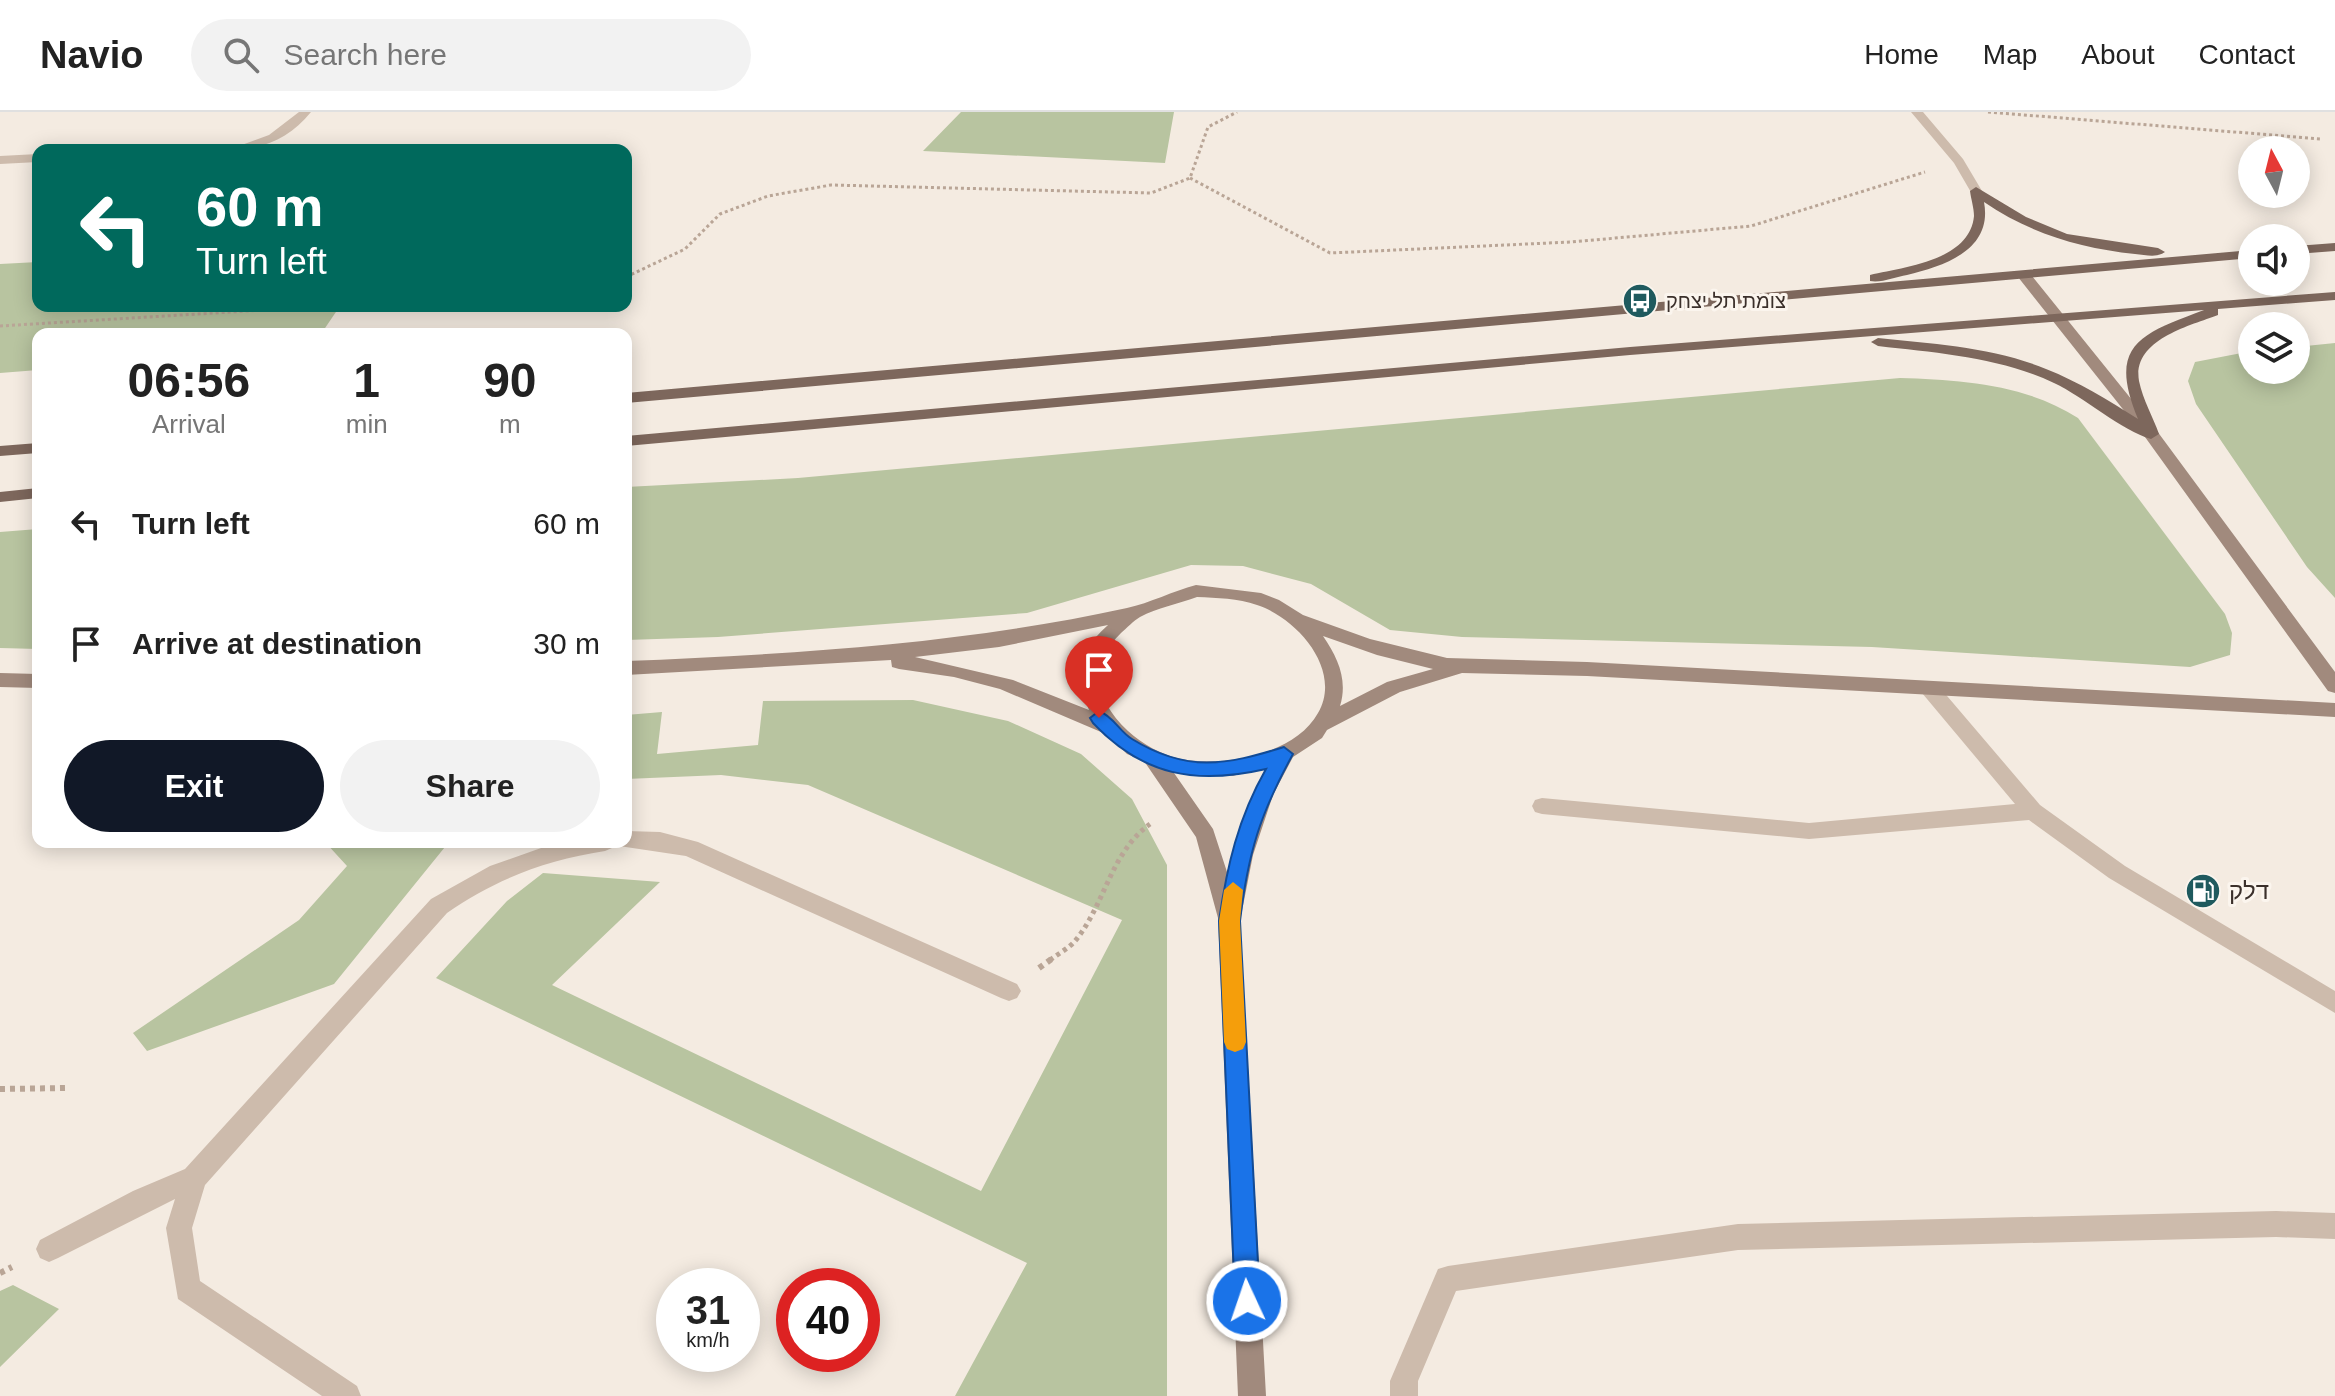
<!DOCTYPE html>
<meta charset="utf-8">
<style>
body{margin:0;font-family:Helvetica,Heebo,sans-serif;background:#f2f2f2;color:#222;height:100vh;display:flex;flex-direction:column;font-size:30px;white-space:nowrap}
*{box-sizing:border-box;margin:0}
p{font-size:26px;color:#767676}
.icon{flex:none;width:44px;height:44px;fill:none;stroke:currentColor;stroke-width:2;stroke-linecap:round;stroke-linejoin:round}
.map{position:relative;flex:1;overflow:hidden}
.drawer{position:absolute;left:32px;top:216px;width:600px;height:520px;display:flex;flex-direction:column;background:#fff;border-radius:16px;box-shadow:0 4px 20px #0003}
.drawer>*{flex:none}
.hud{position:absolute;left:32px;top:32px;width:600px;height:168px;border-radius:16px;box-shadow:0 4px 20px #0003;background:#00695c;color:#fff;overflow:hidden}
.needle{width:52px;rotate:353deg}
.fabs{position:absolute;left:2238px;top:24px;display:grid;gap:16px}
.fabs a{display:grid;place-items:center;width:72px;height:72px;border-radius:50%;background:#fff;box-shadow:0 4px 20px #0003;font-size:40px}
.speed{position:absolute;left:656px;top:1156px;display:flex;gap:16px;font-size:40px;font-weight:700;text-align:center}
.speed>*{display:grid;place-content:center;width:104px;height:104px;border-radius:50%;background:#fff;box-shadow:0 4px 20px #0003;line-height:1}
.speed small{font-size:20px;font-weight:400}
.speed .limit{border:12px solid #d22;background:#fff;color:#111}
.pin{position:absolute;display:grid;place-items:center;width:68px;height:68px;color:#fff;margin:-82px -34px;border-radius:50% 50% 50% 0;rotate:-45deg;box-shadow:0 0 8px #0007}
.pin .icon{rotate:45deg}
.me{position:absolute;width:88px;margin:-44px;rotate:357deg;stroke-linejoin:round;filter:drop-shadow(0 0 6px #0008)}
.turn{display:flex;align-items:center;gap:28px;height:168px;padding:0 32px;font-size:36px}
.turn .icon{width:104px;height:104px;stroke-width:2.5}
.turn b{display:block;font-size:56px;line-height:68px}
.eta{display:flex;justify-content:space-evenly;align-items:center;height:136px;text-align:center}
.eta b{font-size:48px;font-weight:600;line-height:56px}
.button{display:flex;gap:16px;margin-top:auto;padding:16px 32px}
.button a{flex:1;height:92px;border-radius:48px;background:#111827;color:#fff;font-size:32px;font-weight:600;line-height:92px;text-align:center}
.button a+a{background:#f2f2f2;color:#222}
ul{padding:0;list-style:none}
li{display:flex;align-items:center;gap:24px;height:120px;padding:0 32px}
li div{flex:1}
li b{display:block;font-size:30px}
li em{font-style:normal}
header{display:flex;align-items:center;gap:48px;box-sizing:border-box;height:112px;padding:0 40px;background:#fff;border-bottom:2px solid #e0e0e0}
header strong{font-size:38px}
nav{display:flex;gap:44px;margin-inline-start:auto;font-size:28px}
.search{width:560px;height:72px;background:#f2f2f2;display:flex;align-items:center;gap:20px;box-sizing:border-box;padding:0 28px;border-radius:44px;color:#767676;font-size:30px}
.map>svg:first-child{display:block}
.green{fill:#b8c4a0}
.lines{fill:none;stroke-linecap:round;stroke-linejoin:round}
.path-far2{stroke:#b9a596;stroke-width:3;stroke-dasharray:3 3;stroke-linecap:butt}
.path-far1{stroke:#b9a596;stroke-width:5;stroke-dasharray:4 4;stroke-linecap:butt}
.path{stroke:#b9a596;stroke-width:6;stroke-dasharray:5 5;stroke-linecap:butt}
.lane{fill:#cdbbac;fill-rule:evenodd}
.street{fill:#cdbbac;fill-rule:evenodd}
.secondary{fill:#a18a7d;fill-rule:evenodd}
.primary{fill:#7d675c;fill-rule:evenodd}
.route{fill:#1a73e8;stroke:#114b97;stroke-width:2}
.slow{fill:#f59e0b}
.labels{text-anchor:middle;stroke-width:6;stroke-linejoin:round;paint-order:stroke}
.far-poi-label{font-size:20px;fill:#3b302b;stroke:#fbf5ee;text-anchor:start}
.poi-label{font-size:24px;fill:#3b302b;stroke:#fbf5ee;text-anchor:start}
</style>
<header>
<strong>Navio</strong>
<div class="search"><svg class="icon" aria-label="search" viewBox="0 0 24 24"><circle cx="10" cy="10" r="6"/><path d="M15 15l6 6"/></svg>Search here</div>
<nav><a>Home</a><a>Map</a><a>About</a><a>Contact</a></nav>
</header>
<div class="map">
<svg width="2335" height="1284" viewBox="0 0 2335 1284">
<rect width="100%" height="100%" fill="#f4ebe1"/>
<path class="green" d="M961 0H1174L1165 51 923 39Z
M38 150V194H340L321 222H38V258L0 261V152Z
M2335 231V486L2307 455 2196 292 2188 269 2195 250 2252 239V258H2296V235Z
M1900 266C1961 268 2025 272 2078 306L2225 502 2232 521 2230 543 2190 555 1872 535 1462 525 1390 518 1311 472 1243 454 1191 453 1027 501 718 525 626 528V375L798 366Z
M38 417V537L0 536V420Z
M913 588 1008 609 1081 642 1132 687 1167 753V1284H955L1027 1151 436 866 507 789 543 761 660 770 552 873 981 1079 1122 808 808 673 721 663 626 667V603L662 600 657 642 758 633 763 589Z
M325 730H449L334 872 147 939 133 921 299 808 347 754Z
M13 1173 59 1197 0 1255V1179Z"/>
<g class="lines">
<path class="path-far2" d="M1988 0 2321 27
M1190 66 1330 141 1571 130 1751 114 1925 60
M626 165 685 137 720 102 768 84 831 73 1151 81 1190 66 1208 15 1237 0
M0 214 330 194"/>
<path class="path-far1" d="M1050 848C1058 842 1069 836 1075 829 1105 793 1110 741 1150 712"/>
<path class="path" d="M1039 856 1053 846
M0 977 68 976
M0 1161 12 1155"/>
<path class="lane" d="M1911 0H1923L1963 47 1982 79 1980 82H1972L1954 51Z
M1929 569 1936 571 2040 693 2125 754 2335 879V901L2109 766 2029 708 1809 727 1542 702 1535 700 1532 694 1535 688 1542 686 1809 711 2015 692 1922 581 1919 576Z
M2276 1099 2335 1101V1127L2276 1125 1738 1138 1456 1179 1418 1269V1284H1390V1269L1438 1157 1448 1154 1738 1112Z"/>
<path class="street" d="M299 0H311C289 27 262 38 228 38L269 23Z
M38 42V50L0 52V44Z
M626 719 660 720 698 730 1017 872 1021 879 1017 886 1009 889 1001 886 686 744 619 734 616 730H626Z
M558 730H616L612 736 605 739C546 748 496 767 447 801L205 1073 192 1116 200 1169 357 1274 361 1284H322L178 1187 166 1116 175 1087 58 1146 49 1150 40 1146 36 1137 40 1128 133 1079 185 1057 431 787 490 754Z"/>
<path class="secondary" d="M2018 159H2028L2157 319 2335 560V581L2328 579 2145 325 2018 165Z
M1196 473 1261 481 1279 488 1303 503 1370 527 1447 546 1587 550 2335 591V605L1587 564 1462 561 1400 580 1327 618 1322 626 1293 645 1273 683 1253 743 1240 809 1266 1284H1238L1218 806 1196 725 1144 649 1127 642 1108 623 1000 577 954 565 899 557 892 555 891 548 626 563V549C795 542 962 532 1127 496 1150 491 1173 479 1196 473ZM1197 485C1217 486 1238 486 1257 493 1297 506 1343 558 1318 601 1295 643 1224 655 1181 647 1162 643 1142 632 1128 619 1096 589 1087 554 1121 521 1127 516 1133 509 1140 505 1157 496 1178 492 1197 485ZM1108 513C1078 540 1075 561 1089 598L1013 568 915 545 999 535ZM1323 524 1377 543 1433 557 1387 570 1340 594C1348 568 1338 546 1323 524ZM1268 653 1245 703 1227 760 1213 717 1174 661 1233 664Z
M0 561 38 562V576L0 575Z"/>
<path class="primary" d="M1976 75 2026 105 2067 122 2158 136 2165 140C2157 146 2146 143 2135 142 2080 136 2031 122 1984 90 1993 138 1944 154 1907 163 1895 165 1882 171 1870 169V163C1903 155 1970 149 1974 104 1974 96 1971 87 1970 79Z
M2335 131V139L2296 142V134Z
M2252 138V146L626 291V281Z
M2335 180V188L2218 197V203C2189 214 2132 228 2139 269 2143 288 2153 305 2159 322L2151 327C2122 319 2084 285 2054 271 1999 245 1938 241 1878 234L1871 230 1878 226C1934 232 1993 235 2046 257 2079 270 2108 288 2138 307 2107 233 2140 222 2204 198L1630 243 626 334V324L1630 235Z
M38 331V341L0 344V334Z
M38 376V386L0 390V380Z"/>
</g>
<path class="route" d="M1099 599C1113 604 1120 620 1132 627 1187 661 1226 653 1284 635L1293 642C1260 702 1248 741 1240 809L1260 1189 1256 1198 1247 1201 1238 1198 1235 1189 1219 809C1227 754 1238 706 1266 657 1196 673 1143 664 1093 611L1090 606Z"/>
<path class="slow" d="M1233 770 1243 778 1240 809 1246 930 1243 937 1235 940 1227 937 1224 930 1219 809 1224 778Z"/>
<defs>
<g id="bus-disc" transform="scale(1.8)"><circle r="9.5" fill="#1f5a5e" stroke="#fbf5ee"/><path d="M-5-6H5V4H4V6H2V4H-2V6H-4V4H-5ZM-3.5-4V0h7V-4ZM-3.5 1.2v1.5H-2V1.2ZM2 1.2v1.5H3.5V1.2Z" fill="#fff"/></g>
<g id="fuel-disc" transform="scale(1.8)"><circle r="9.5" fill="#1f5a5e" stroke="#fbf5ee"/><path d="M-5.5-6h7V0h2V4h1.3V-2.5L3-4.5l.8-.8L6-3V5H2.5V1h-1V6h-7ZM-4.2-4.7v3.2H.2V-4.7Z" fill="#fff"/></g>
</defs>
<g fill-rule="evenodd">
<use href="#bus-disc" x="1640" y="189"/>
<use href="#fuel-disc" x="2203" y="779"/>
</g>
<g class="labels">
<g class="far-poi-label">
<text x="1666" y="196">צומת תל יצחק</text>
</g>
<g class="poi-label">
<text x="2229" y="787">דלק</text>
</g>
</g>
</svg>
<div class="fabs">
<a><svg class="needle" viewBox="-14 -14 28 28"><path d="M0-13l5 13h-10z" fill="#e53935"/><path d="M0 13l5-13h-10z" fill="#767676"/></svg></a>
<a><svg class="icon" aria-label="sound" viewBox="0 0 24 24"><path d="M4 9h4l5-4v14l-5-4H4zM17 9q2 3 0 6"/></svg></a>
<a><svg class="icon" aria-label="layers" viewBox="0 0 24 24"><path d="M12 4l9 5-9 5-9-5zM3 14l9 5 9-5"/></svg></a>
</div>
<div class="speed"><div>31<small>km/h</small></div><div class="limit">40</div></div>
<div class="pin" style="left:1099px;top:606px;background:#d93025"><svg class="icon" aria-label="arrive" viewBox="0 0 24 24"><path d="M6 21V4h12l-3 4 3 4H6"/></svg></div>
<svg class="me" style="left:1247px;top:1189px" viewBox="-20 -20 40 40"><circle r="17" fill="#1a73e8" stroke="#fff" stroke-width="3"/><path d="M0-11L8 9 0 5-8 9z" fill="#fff"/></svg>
<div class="hud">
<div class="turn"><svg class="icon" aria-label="left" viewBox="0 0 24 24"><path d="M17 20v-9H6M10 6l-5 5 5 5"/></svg><div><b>60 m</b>Turn left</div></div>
</div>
<section class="drawer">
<div class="eta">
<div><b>06:56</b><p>Arrival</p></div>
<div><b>1</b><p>min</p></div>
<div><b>90</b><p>m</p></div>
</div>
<ul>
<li><svg class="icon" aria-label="left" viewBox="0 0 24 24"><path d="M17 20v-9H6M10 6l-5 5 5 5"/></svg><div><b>Turn left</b></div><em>60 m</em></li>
<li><svg class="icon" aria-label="arrive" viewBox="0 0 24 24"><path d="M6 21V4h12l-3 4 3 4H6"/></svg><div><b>Arrive at destination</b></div><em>30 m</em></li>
</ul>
<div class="button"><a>Exit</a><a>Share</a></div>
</section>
</div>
